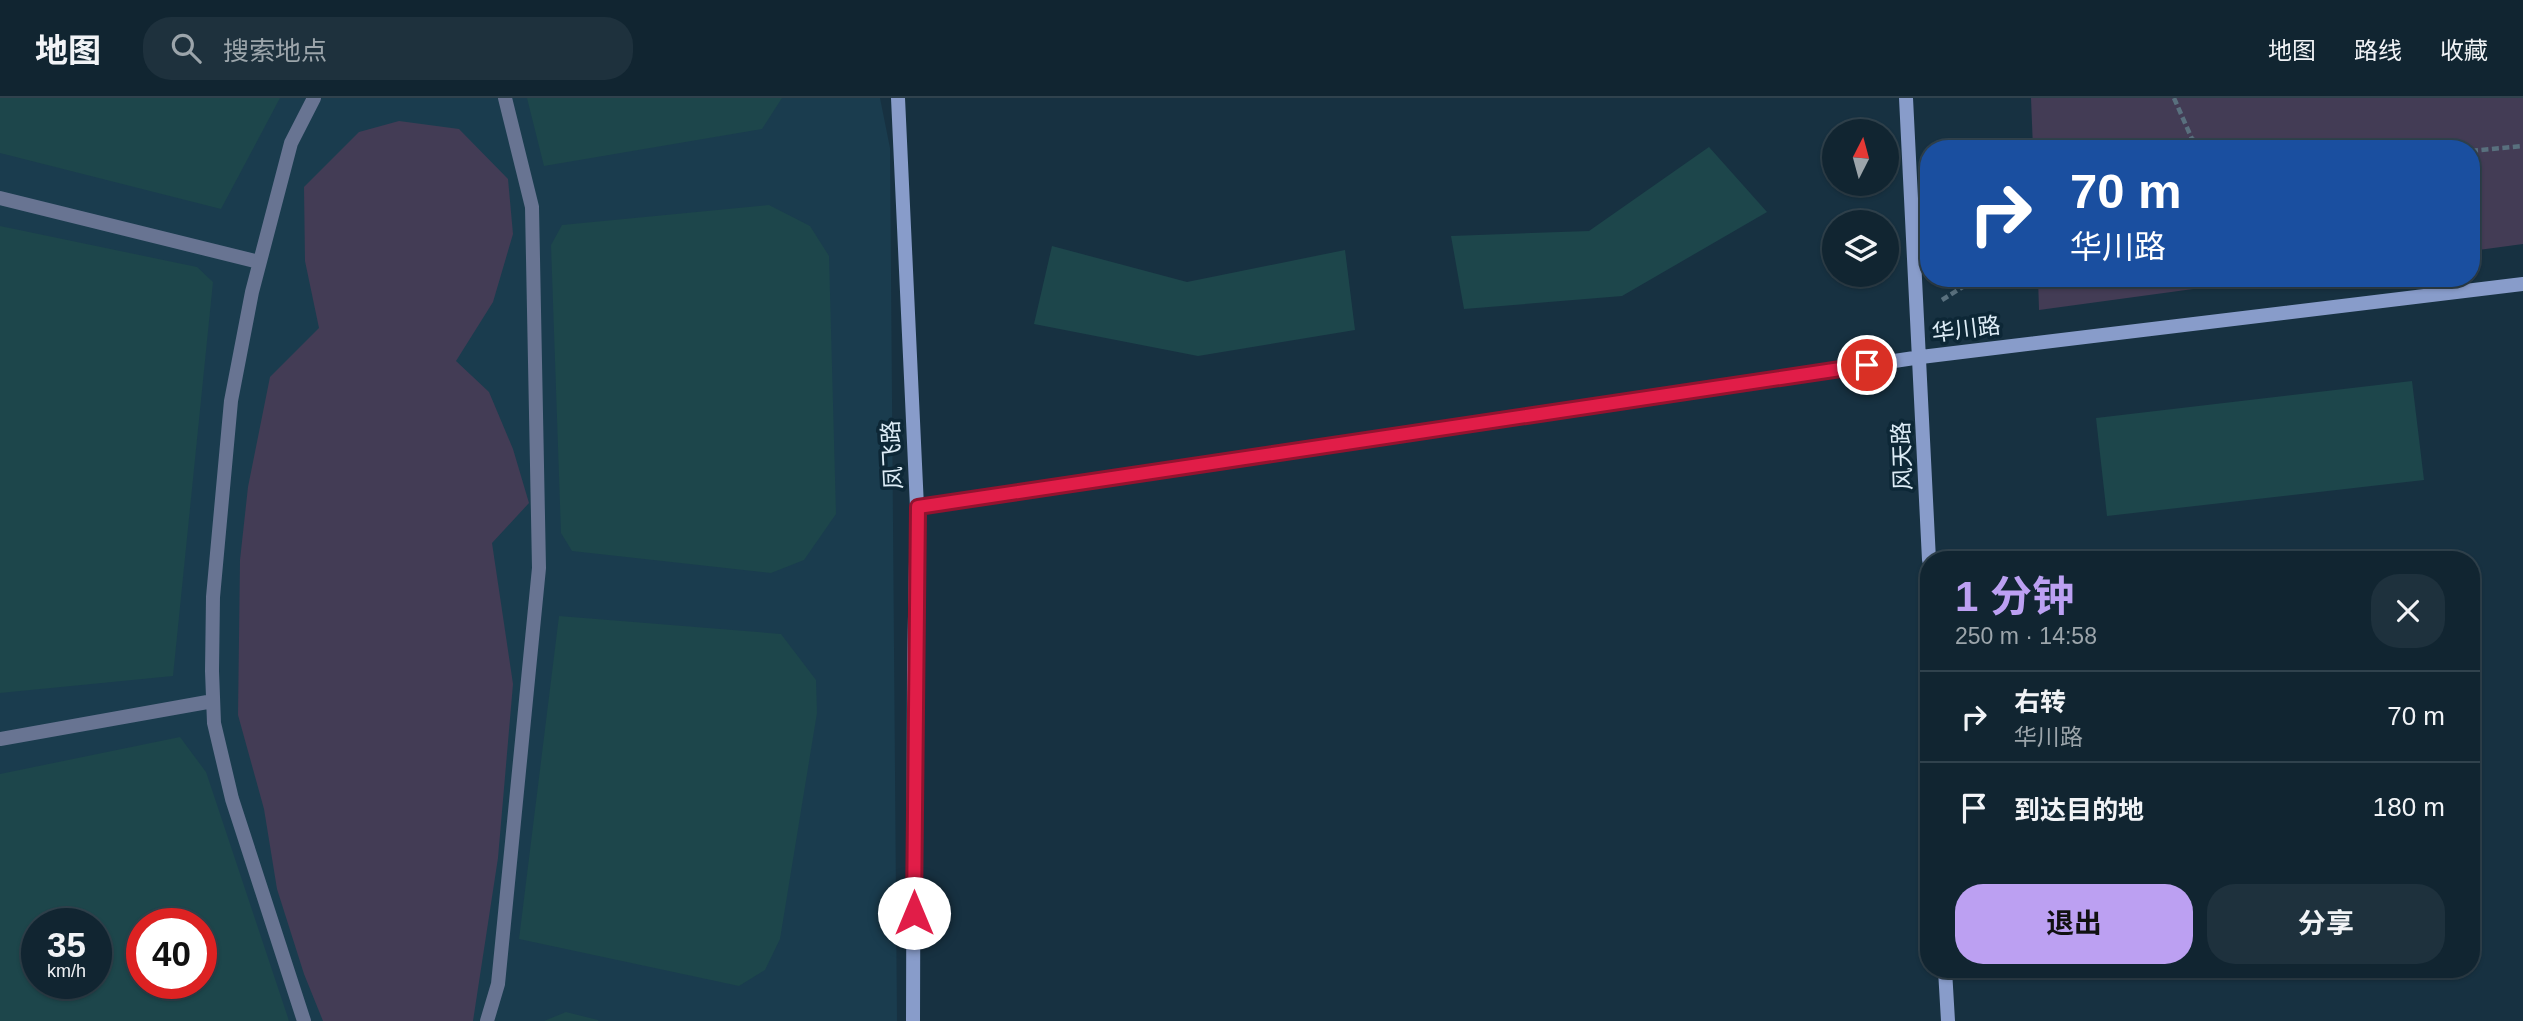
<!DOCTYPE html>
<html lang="zh">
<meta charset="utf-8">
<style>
body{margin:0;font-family:Arial,"Noto Sans SC",sans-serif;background:#1e313d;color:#f1f3f6;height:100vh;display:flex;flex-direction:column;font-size:26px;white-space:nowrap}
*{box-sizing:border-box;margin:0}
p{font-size:23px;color:#9ca5ab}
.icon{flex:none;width:38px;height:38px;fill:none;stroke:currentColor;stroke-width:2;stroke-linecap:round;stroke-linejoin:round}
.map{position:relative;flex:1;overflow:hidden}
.details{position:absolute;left:1920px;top:453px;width:560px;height:427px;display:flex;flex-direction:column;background:#112531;border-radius:28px;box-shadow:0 2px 5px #0004,0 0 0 2px #30424d}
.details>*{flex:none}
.hud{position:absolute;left:1920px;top:42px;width:560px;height:147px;border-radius:28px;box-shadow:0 2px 5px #0004,0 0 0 2px #30424d;background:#1a4fa0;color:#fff;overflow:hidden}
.needle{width:46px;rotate:6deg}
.buttons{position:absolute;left:1822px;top:21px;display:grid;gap:14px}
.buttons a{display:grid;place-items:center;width:77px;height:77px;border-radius:50%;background:#112531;box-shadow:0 2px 5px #0004,0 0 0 2px #30424d;font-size:35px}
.speed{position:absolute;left:21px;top:810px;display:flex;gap:14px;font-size:35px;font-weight:700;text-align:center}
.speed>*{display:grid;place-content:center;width:91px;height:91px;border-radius:50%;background:#112531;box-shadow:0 2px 5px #0004,0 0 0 2px #30424d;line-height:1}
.speed small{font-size:18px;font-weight:400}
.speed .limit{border:10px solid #d22;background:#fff;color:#111}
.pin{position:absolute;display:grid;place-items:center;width:60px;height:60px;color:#fff;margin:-30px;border:4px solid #fff;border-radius:50%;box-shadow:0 2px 7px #0007}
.me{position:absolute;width:77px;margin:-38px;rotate:0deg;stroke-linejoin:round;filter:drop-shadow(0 0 5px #0008)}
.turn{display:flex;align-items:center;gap:24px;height:147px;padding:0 35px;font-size:32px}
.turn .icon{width:91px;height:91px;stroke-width:2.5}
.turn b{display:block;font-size:49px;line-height:60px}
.round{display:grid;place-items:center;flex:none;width:74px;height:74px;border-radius:28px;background:#1e313d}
.headline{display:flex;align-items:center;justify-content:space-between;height:119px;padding:0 35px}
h1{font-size:42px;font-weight:700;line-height:52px;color:#bca0f2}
.cta{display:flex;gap:14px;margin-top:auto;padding:14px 35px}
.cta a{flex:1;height:80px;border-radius:28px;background:#bca0f2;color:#111;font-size:28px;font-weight:700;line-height:80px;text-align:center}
.cta a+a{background:#1e313d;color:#f1f3f6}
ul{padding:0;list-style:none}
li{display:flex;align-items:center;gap:21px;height:91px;padding:0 35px;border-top:2px solid #30424d}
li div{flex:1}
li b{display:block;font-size:26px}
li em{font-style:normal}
header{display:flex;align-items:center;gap:42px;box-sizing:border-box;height:98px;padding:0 35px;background:#112531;border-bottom:2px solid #30424d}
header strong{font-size:33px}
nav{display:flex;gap:38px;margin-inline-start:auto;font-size:24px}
.search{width:490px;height:63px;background:#1e313d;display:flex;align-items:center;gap:18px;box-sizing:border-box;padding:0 24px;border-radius:28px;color:#9ca5ab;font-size:26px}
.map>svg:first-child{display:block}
.built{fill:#1a3c4e;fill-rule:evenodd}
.green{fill:#433c55}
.building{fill:#1d464b;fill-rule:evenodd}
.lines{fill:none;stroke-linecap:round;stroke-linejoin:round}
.path{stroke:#59707e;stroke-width:4.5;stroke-dasharray:7 3.5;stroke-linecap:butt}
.lane{stroke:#687492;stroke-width:14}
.secondary{stroke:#889cca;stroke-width:14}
.route-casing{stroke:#92132f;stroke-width:18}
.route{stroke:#e11d48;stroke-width:12}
.labels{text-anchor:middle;stroke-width:7;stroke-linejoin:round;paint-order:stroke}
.street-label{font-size:23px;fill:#ddecf6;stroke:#0d2736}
</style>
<header>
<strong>地图</strong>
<div class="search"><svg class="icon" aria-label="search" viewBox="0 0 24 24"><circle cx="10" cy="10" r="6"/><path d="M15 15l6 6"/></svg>搜索地点</div>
<nav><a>地图</a><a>路线</a><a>收藏</a></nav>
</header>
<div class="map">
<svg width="2523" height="923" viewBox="0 0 2523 923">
<rect width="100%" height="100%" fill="#173141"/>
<path class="built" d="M0 0H880L890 50 897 923H0ZM37 826H96V886H37ZM142 826H201V886H142Z"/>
<path class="green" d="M2031 0H2523V146L2471 153V51H2033Z
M399 23 459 31 508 81 513 136 493 204 456 263 489 294 513 351 529 405 492 445 513 586 498 760 473 923H323L304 876 277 791 264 711 238 617 240 462 248 389 270 279 319 230 305 163 304 89 359 34Z
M2038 180H2274L2039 212Z"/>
<path class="building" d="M0 0H280L221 111 0 55Z
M527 0H782L762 31 544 68Z
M1709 49 1767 114 1622 198 1464 211 1451 138 1589 133Z
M769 107 810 128 829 158 836 416 804 462 771 475 572 453 561 435 551 147 562 127Z
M0 128 197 169 213 184 173 578 0 595Z
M1052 148 1187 184 1345 152 1355 232 1198 258 1034 226Z
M2412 283 2424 382 2107 418 2096 320Z
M559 518 781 536 816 582 817 615 780 841 765 872 739 888 519 841Z
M180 639 206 674 289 923H0V676ZM37 826H96V886H37ZM142 826H201V886H142Z
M566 914 598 922V923H544Z"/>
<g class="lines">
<path class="path" d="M2174 0 2192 41 2214 51
M2179 51 2192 41
M2471 53 2523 48
M1942 202 1977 180"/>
<path class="lane" d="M0 100 259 164
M0 641 213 603
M304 923 232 701 214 625 212 573 213 499 231 303 252 194 291 45 314 0
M487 923 498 886 539 470 532 109 505 0"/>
<path class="secondary" d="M898 0 917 409 914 573 913 923
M1906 0 1929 462
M917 409 1921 259 2523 186
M1945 872 1948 923"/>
</g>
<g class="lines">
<g class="route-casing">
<path id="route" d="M914 815 918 409 1867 267"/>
</g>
<use href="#route" class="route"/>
</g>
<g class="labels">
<g class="street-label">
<text transform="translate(1966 231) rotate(-7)" y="8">华川路</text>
<text transform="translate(892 357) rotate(-93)" y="8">凤飞路</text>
<text transform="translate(1902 358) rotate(-92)" y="8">风天路</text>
</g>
</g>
</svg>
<div class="buttons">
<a><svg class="needle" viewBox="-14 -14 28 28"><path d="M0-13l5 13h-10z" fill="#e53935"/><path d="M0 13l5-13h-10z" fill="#9ca5ab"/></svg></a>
<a><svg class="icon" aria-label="layers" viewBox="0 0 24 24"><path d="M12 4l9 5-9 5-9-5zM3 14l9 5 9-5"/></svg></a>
</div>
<div class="speed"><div>35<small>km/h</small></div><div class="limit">40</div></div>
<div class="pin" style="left:1867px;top:267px;background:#d93025"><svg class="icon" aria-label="arrive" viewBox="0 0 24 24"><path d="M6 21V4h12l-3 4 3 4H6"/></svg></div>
<svg class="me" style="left:914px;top:815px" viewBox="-20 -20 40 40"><circle r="19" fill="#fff"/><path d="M0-13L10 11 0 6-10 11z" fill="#e11d48"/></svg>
<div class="hud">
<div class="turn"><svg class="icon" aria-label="right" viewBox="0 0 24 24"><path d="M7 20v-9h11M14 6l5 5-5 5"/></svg><div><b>70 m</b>华川路</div></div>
</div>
<section class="details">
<div class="headline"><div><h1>1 分钟</h1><p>250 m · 14:58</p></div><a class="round"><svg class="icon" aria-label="close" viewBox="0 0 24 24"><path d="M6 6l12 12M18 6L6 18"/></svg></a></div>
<ul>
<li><svg class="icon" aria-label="right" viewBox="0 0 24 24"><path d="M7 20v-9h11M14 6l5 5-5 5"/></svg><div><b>右转</b><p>华川路</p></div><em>70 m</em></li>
<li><svg class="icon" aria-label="arrive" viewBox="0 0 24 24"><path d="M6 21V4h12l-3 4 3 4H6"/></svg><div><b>到达目的地</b></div><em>180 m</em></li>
</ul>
<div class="cta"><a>退出</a><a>分享</a></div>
</section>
</div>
